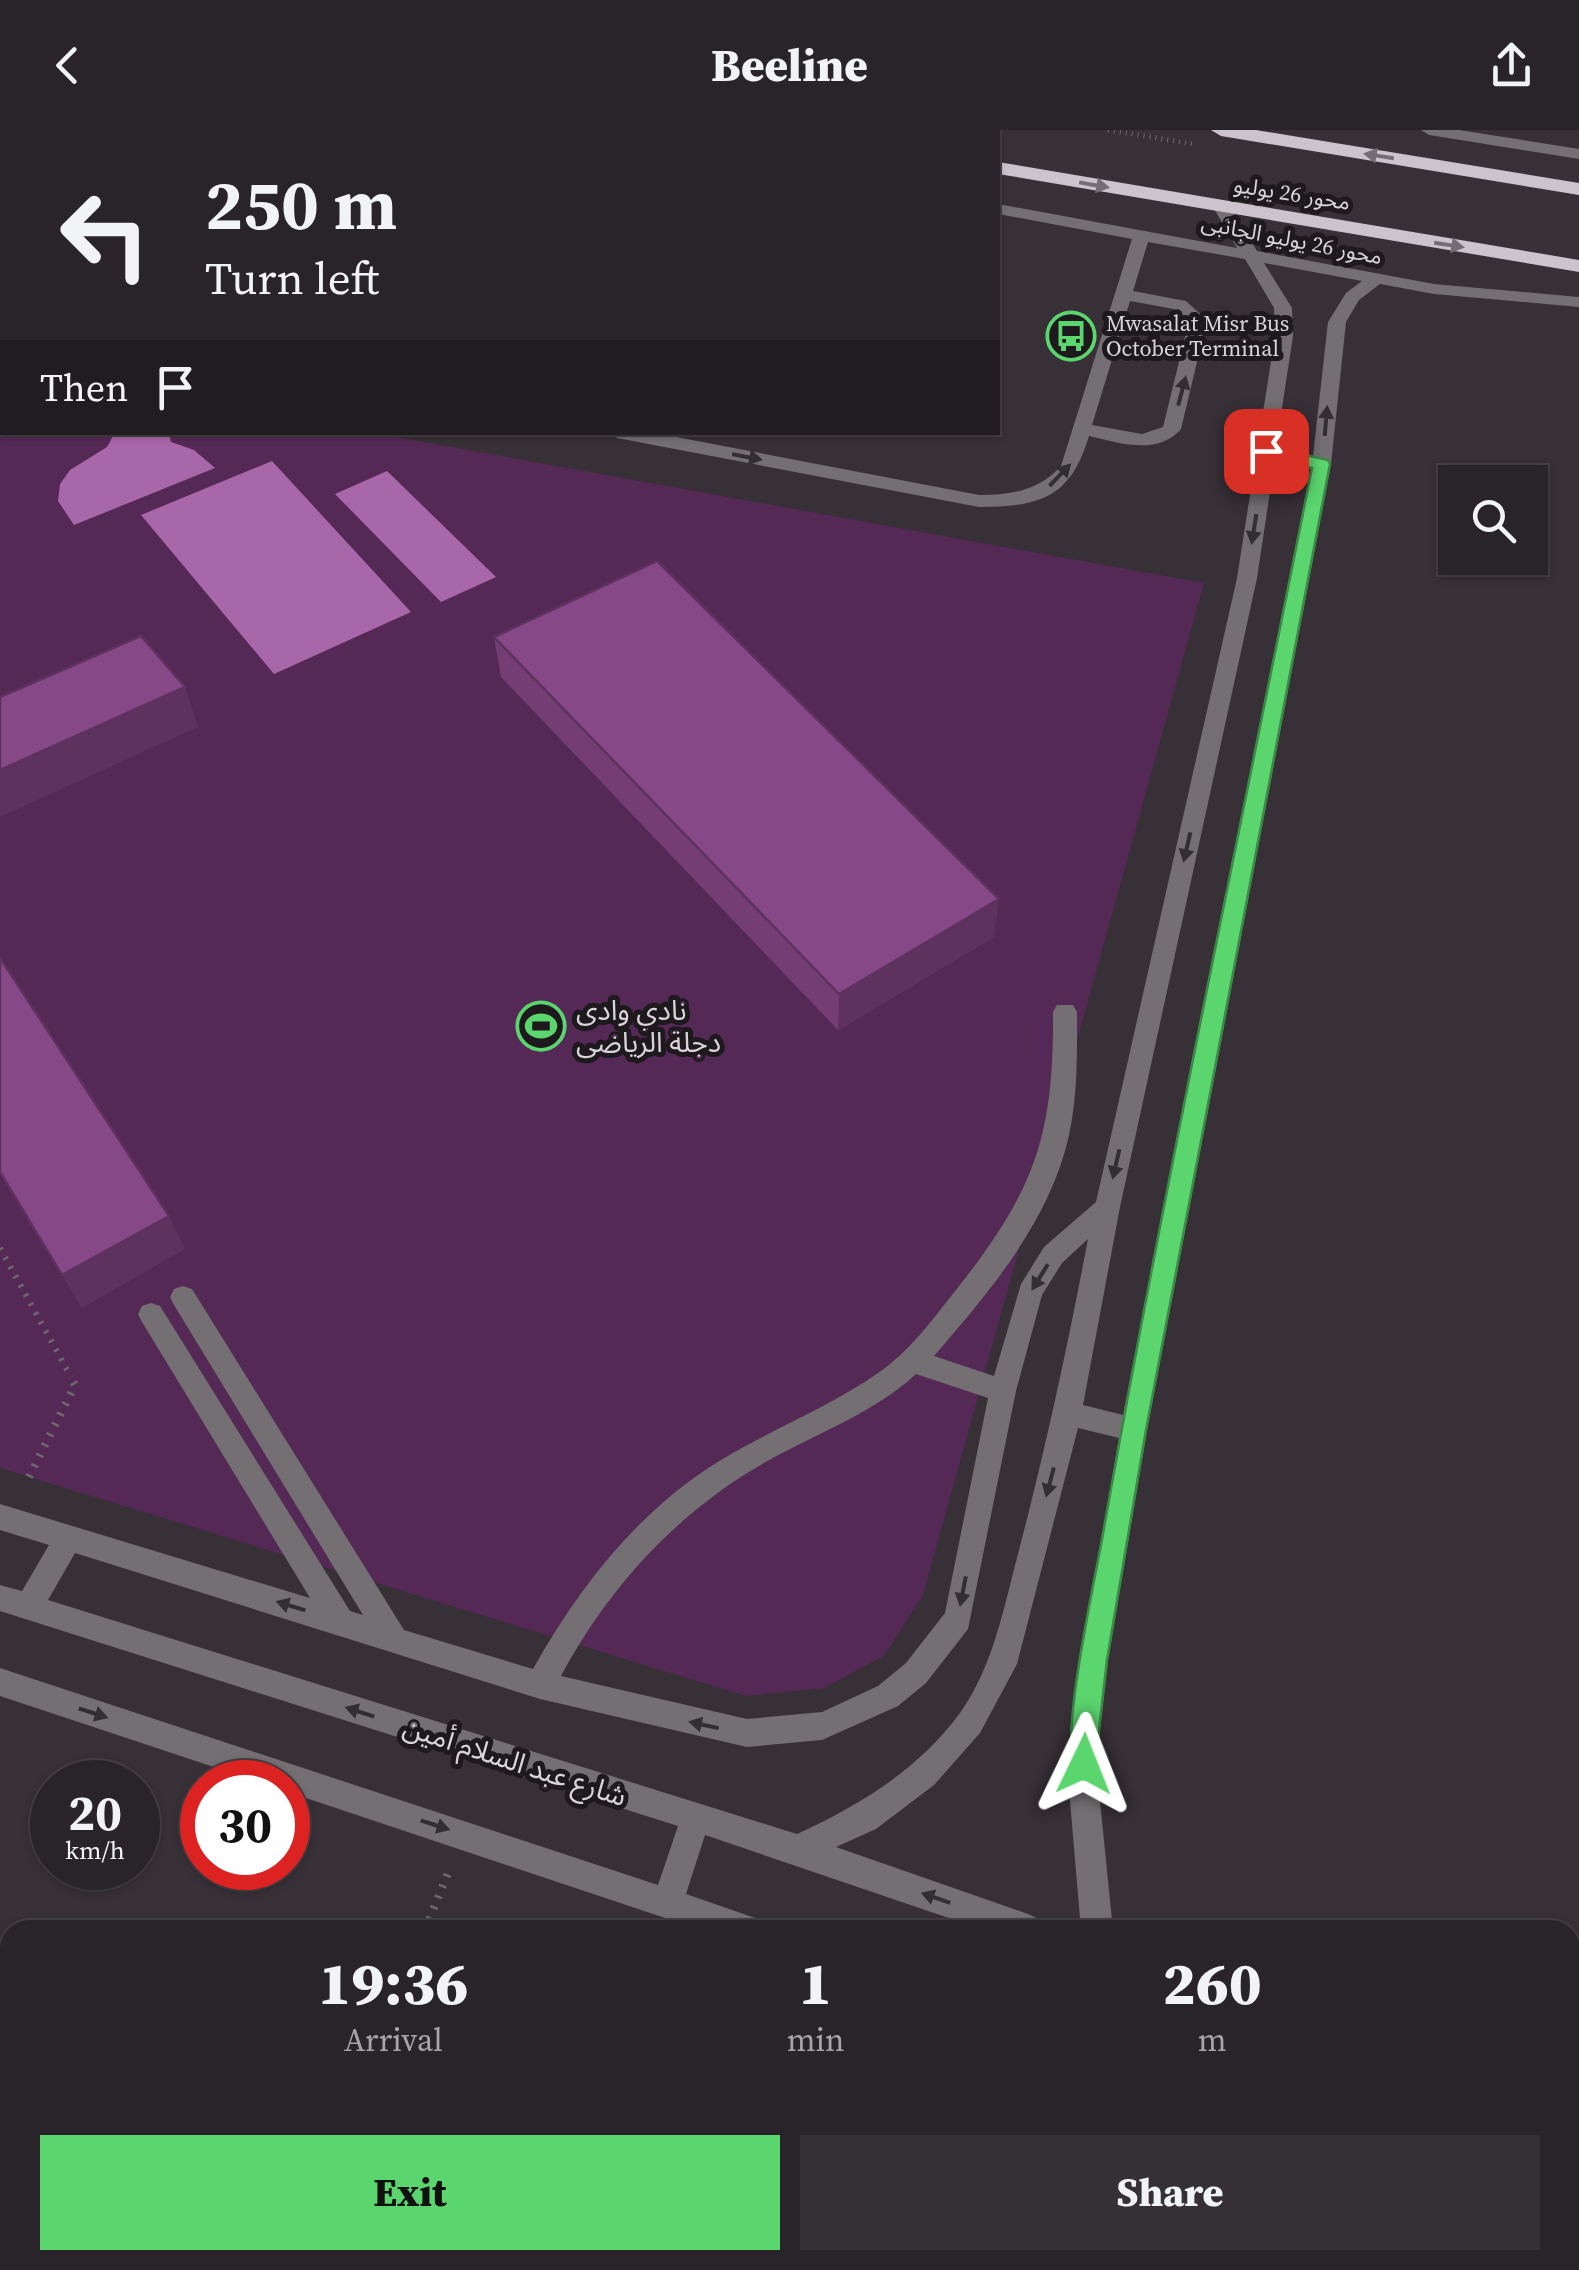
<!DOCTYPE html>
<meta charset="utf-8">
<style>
body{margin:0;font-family:"Source Serif 4","Noto Sans Arabic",serif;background:#353035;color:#f1f3f6;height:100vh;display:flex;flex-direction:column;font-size:38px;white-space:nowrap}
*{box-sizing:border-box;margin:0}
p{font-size:32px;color:#a5a4a8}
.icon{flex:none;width:55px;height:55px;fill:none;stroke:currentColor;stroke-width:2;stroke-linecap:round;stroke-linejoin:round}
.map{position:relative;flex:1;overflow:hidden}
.drawer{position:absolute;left:0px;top:1790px;width:1580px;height:350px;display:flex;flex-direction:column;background:#292429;border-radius:30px 30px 0 0;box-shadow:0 2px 8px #0004,0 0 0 2px #454146}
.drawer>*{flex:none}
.guide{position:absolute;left:0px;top:0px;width:1000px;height:305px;box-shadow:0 2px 8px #0004,0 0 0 2px #454146;background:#292429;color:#f1f3f6;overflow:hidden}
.controls{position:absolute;left:1438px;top:335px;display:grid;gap:20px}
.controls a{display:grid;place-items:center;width:110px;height:110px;border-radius:0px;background:#292429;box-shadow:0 2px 8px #0004,0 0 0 2px #454146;font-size:50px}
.speed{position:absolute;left:30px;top:1630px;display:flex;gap:20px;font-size:50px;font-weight:700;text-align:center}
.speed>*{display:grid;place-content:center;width:130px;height:130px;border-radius:50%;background:#292429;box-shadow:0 2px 8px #0004,0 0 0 2px #454146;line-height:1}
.speed small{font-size:25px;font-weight:400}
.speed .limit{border:15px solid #d22;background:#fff;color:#111}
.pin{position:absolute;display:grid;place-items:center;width:85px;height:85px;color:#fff;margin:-42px;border-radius:20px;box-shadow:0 5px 15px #0006}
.me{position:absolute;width:110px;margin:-55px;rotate:2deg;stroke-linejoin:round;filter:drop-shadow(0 0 8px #0008)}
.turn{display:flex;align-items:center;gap:35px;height:210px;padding:0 40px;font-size:45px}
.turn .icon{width:130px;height:130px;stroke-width:2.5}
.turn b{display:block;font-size:70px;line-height:85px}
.then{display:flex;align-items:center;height:95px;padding:0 40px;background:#0003;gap:20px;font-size:38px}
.eta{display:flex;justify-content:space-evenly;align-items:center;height:170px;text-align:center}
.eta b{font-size:60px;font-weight:800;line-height:70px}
.action{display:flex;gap:20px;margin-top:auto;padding:20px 40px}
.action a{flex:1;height:115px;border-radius:0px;background:#5bd56e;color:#111;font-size:40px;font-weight:800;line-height:115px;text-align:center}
.action a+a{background:#353035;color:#f1f3f6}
header{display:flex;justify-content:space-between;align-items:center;height:130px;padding:0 40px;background:#292429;font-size:45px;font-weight:800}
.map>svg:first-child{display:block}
.green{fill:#552956}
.water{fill:#a867a9}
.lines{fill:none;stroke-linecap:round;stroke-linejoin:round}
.path-far2{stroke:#6e676e;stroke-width:5;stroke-dasharray:1 5;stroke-linecap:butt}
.path-far1{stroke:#6e676e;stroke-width:6;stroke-dasharray:2.5 8;stroke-linecap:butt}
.path{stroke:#6e676e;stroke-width:8;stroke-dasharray:2.5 9;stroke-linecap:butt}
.minor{fill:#736f73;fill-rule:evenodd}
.highway{fill:#ccc3cc;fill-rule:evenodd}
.wall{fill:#743e75}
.shaded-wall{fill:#5e325f}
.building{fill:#874888;stroke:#5e325f;stroke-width:2.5}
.oneway{fill:#746e74}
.oneway2{fill:#322e32}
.route{fill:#5bd56e;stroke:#3b8a48;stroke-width:2.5}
.labels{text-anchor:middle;stroke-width:10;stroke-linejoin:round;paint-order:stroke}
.far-street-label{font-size:22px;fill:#d9d4d9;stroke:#1d191c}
.far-poi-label{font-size:22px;fill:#d9d4d9;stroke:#1d191c;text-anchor:start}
.poi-label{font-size:28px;fill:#d9d4d9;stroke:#1d191c;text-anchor:start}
.street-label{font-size:28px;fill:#d9d4d9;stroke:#1d191c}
</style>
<header><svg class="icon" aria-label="back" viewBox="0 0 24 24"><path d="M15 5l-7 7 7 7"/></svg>Beeline<svg class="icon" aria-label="share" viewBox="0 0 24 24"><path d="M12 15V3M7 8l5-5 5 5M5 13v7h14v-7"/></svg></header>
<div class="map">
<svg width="1579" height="2140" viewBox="0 0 1579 2140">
<rect width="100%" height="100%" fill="#373037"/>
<path class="green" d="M0 235 2 302 374 303 1204 453 923 1465 884 1526 824 1558 746 1566 0 1338Z"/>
<path class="water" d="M115 302 169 303 171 312 194 320 215 338 74 395 58 371 60 354 70 340 107 317Z
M272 331 411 482 274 544 141 385Z
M387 341 496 447 441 472 335 364Z"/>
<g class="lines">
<path class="path-far2" d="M902 0 917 2
M1108 0 1193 14"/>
<path class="path-far1" d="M0 1118 71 1247"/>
<path class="path" d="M29 1347 75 1255 69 1245
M425 1800 450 1738
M287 2140 291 2130"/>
<path class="minor" d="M540 0H569L570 2H542Z
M1421 0H1459L1579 19V29L1429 5Z
M1221 72 1227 73 1257 121 1434 154 1579 167V177L1434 164 1380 154 1359 170 1346 192 1331 334 1147 1300 1108 1530 1100 1598V1671L1113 1800H1081L1070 1671V1598L1119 1308 1078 1298 1017 1534 980 1603 934 1655 876 1699 836 1717 1028 1784 1039 1789 1044 1800H984L705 1705 686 1764 758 1789 763 1800H701L288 1662V1652H259L0 1566V1538L658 1755 678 1696 0 1481V1455L22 1461 49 1415 0 1400V1374L310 1468 142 1192 138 1184 142 1176 151 1173 160 1176 350 1481 363 1485 174 1175 170 1167 174 1159 183 1156 192 1159 404 1500 533 1539C573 1468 622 1402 687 1353 746 1308 818 1285 878 1243 909 1222 932 1190 956 1160 1034 1061 1054 1008 1053 882L1057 875H1073L1077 882C1077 923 1078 964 1069 1005 1051 1089 989 1163 934 1226L994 1246 1021 1154 1044 1117 1096 1072 1237 448 1275 206 1274 178 1245 129 1148 112 1133 161 1186 171 1207 190 1181 299C1158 326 1119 313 1089 306 1071 367 1041 377 979 377L617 308 608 302H650L979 365C1011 365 1038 361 1061 336L1132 109 998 84V74L1237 118 1213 77ZM1264 133 1362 151 1346 163 1328 192 1313 326 1276 317 1293 206 1292 178ZM1130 171 1174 179 1189 191 1163 297 1142 304 1092 295ZM1275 329 1312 338 1123 1285 1083 1275 1120 1077 1257 448ZM1088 1109C1068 1214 1046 1317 1019 1420 1004 1476 994 1535 960 1583 918 1640 860 1675 797 1704L48 1470 75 1423 540 1569 747 1617 822 1610 898 1576 926 1553 968 1499 1016 1261 1042 1165 1062 1133ZM916 1244 988 1268 945 1483 906 1533 878 1556 822 1582 747 1589 561 1546C610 1455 680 1379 771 1329 820 1302 875 1282 916 1244Z
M1570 1986 1579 1989V2022L1570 2019Z
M1570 2081 1579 2085V2119L1570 2115Z"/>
<path class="highway" d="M769 0H801L803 2H771Z
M1211 0H1256L1579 53V65L1221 6Z
M998 32 1579 130V142L998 44Z"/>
</g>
<path class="wall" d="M494 507 994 807 838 900 501 547Z"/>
<path class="shaded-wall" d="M185 557 198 597 0 687V640Z
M999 769 994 807 838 900 839 864Z
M169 1086 185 1119 82 1178 62 1145Z"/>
<path class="building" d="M657 431 999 769 839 864 494 507Z
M141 506 185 557 0 640V567Z
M0 828 169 1086 62 1145 0 1042Z"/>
<defs><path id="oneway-solid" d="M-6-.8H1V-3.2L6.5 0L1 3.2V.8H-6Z" transform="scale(2.5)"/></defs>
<g class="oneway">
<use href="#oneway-solid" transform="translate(1379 26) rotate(-171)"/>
<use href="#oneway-solid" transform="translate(1094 55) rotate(10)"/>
<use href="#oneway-solid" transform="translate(1449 115) rotate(9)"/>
</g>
<g class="oneway2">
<use href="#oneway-solid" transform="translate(1182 261) rotate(-75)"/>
<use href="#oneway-solid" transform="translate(1326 291) rotate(-85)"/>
<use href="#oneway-solid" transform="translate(747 327) rotate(11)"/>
<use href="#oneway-solid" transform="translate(1060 345) rotate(-46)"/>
<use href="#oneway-solid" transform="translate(1254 399) rotate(99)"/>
<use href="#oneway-solid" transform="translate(1187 717) rotate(103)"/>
<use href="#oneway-solid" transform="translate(1116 1034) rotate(103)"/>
<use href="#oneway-solid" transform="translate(1040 1147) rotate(122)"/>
<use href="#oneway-solid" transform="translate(1050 1352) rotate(105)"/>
<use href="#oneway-solid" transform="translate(963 1461) rotate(101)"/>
<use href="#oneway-solid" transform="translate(291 1476) rotate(-163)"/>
<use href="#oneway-solid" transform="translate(360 1582) rotate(-162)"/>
<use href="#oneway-solid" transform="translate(93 1583) rotate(18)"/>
<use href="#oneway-solid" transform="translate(704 1595) rotate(-168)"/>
<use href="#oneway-solid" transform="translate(435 1695) rotate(18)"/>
<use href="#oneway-solid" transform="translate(936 1768) rotate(-161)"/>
</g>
<path class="route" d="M1266 316 1328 330 1330 334 1146 1300 1107 1530 1094 1644 1084 1648 1075 1644C1059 1605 1096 1447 1104 1398 1167 1043 1242 691 1312 338L1260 325 1257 321Z"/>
<defs>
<g id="bus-ring" transform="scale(2.5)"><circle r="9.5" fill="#1d191c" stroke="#5bd56e" stroke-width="1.5"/><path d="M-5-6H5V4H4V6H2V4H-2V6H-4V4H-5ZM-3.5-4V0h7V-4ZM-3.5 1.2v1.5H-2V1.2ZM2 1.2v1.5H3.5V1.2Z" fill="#5bd56e"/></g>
<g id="stadium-ring" transform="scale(2.5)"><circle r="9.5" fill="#1d191c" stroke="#5bd56e" stroke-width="1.5"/><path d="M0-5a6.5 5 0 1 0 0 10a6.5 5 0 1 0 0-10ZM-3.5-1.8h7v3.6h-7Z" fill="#5bd56e"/></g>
</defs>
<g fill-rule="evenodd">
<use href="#bus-ring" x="1071" y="206"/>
<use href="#stadium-ring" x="541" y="896"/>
</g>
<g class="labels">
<g class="far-street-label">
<text transform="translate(1292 63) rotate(9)" y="8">محور 26 يوليو</text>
<text transform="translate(1292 109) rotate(11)" y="8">محور 26 يوليو الجانبى</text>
</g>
<g class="far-poi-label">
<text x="1106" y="201">Mwasalat Misr Bus<tspan x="1106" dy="25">October Terminal</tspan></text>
</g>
<g class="poi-label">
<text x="576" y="890">نادي وادى<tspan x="576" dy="32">دجلة الرياضى</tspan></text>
</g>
<g class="street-label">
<text transform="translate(515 1631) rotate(18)" y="10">شارع عبد السلام أمين</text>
</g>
</g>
</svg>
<div class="controls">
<a><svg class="icon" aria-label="search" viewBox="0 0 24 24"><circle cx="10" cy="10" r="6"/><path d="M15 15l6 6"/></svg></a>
</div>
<div class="speed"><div>20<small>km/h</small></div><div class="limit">30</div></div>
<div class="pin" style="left:1266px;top:321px;background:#d93025"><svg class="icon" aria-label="arrive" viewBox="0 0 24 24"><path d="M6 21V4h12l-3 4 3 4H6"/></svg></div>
<svg class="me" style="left:1084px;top:1634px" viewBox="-20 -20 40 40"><path d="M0-17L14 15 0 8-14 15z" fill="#5bd56e" stroke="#fff" stroke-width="4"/></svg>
<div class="guide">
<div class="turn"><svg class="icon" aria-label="left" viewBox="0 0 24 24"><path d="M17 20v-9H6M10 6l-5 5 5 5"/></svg><div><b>250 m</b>Turn left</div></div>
<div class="then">Then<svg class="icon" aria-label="arrive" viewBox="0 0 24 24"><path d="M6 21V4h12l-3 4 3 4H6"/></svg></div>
</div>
<section class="drawer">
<div class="eta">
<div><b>19:36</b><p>Arrival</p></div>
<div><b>1</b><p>min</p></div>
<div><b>260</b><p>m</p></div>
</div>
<div class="action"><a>Exit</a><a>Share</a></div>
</section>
</div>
